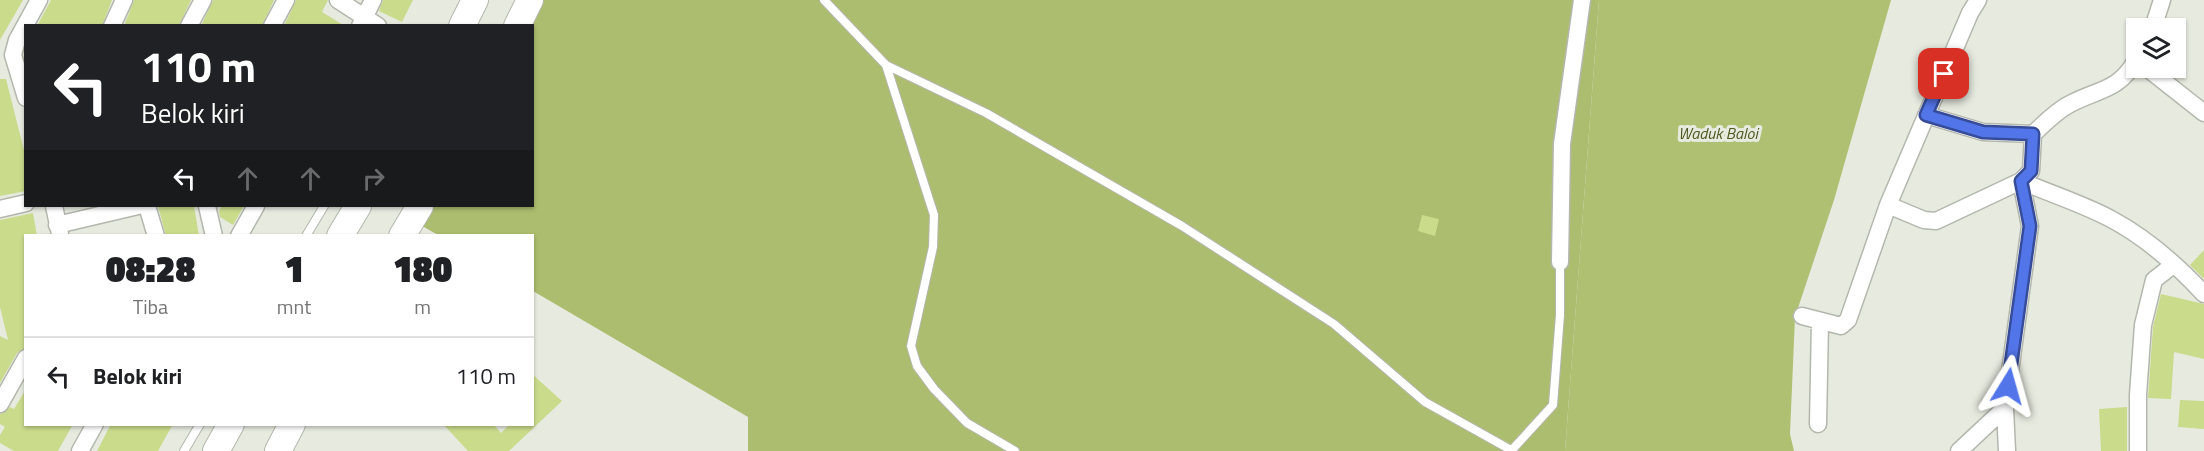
<!DOCTYPE html>
<html lang="id">
<style>
body{margin:0;font-family:"Titillium Web",sans-serif;background:#f6f6f6;color:#202124;height:100vh;display:flex;flex-direction:column;font-size:22px;white-space:nowrap}
*{box-sizing:border-box;margin:0}
p{font-size:20px;color:#757577}
.icon{flex:none;width:33px;height:33px;fill:none;stroke:currentColor;stroke-width:2;stroke-linecap:round;stroke-linejoin:round}
.map{position:relative;flex:1;overflow:hidden}
.sheet{position:absolute;left:24px;top:234px;width:510px;height:192px;display:flex;flex-direction:column;background:#fff;border-radius:0px;box-shadow:0 2px 4px #0004}
.sheet>*{flex:none}
.top-card{position:absolute;left:24px;top:24px;width:510px;height:183px;border-radius:0px;box-shadow:0 2px 4px #0004;background:#202124;color:#fff;overflow:hidden}
.fabs{position:absolute;left:2126px;top:18px;display:grid;gap:12px}
.fabs a{display:grid;place-items:center;width:60px;height:60px;border-radius:0px;background:#fff;box-shadow:0 2px 4px #0004;font-size:30px}
.pin{position:absolute;display:grid;place-items:center;width:51px;height:51px;color:#fff;margin:-26px;border-radius:12px;box-shadow:0 3px 9px #0006}
.me{position:absolute;width:66px;margin:-33px;rotate:8deg;stroke-linejoin:round;filter:drop-shadow(0 0 4px #0008)}
.turn{display:flex;align-items:center;gap:21px;height:126px;padding:0 18px;font-size:27px}
.turn .icon{width:78px;height:78px;stroke-width:2.5}
.turn b{display:block;font-size:42px;line-height:51px}
.lanes{display:flex;align-items:center;height:57px;padding:0 18px;background:#0003;justify-content:center;gap:30px;direction:ltr}
.lanes .off{opacity:.35}
.eta{display:flex;justify-content:space-evenly;align-items:center;height:102px;text-align:center}
.eta b{font-size:36px;font-weight:800;line-height:42px}
ul{padding:0;list-style:none}
li{display:flex;align-items:center;gap:18px;height:78px;padding:0 18px;border-top:2px solid #e0e0e0}
li div{flex:1}
li b{display:block;font-size:22px}
li em{font-style:normal}
.map>svg:first-child{display:block}
.forest{fill:#adbd6f}
.water{fill:#b0c072}
.building{fill:#cadb8c}
.lines{fill:none;stroke-linecap:round;stroke-linejoin:round}
.lane-casing{stroke:#b4b7ad;stroke-width:10}
.street-casing{stroke:#b4b7ad;stroke-width:19}
.primary-casing{stroke:#b4b7ad;stroke-width:28}
.lane{stroke:#fff;stroke-width:8}
.street{stroke:#fff;stroke-width:16}
.primary{stroke:#fff;stroke-width:26}
.route-casing{stroke:#364c98;stroke-width:15}
.route{stroke:#5375ea;stroke-width:10}
.labels{text-anchor:middle;stroke-width:6;stroke-linejoin:round;paint-order:stroke}
.water-label{font-size:16px;font-style:italic;fill:#4d571e;stroke:#e7eadf}
</style>
<div class="map">
<svg width="2204" height="451" viewBox="0 0 2204 451">
<rect width="100%" height="100%" fill="#e7eadf"/>
<path class="forest" d="M519 0H1599L1565 451H748V417L533 291 532 236 438 235 401 214 406 206H532V26L506 25Z"/>
<path class="water" d="M1599 0H1891L1834 200 1795 317 1790 434 1794 451H1565Z"/>
<path class="building" d="M0 0H23L0 40Z
M51 0H112L102 26H37Z
M134 0H191L179 26H124Z
M213 0H274L262 26H201Z
M296 0H328L322 12 345 26H284Z
M383 0H413L402 22 379 11Z
M0 79H6L26 158V191L0 196Z
M158 206H194L199 236H166Z
M222 206H244L233 225 220 217 219 211Z
M33 213 37 236H26V348L17 353 0 383V336L8 340 0 307V220Z
M1422 215 1439 219 1435 236 1418 231Z
M2204 250V279L2190 265Z
M2161 294 2204 304V359L2174 352 2171 399 2148 398 2153 327Z
M532 374 562 401 509 451H468L443 424H493L501 433 510 424H532Z
M26 389V424H73L58 451H14L0 443V435L5 427 0 424V414L10 407 14 409Z
M2180 400 2204 401V429L2178 427Z
M2127 407V451H2101L2099 409Z
M111 424H173L158 451H97Z"/>
<g class="lines">
<g class="lane-casing">
<path id="lane" d="M824 0 886 65 986 113 1182 226 1334 324 1425 402 1511 450
M886 65 934 215 933 247 911 346 917 366 934 389 967 423 1015 451
M306 236 324 206
M184 451 200 424
M1511 451 1553 405 1560 315V262"/>
</g>
<g class="street-casing">
<path id="street" d="M338 0 378 26
M112 26 124 0
M189 26 203 0
M272 26 286 0
M360 26 373 0
M2153 28 2162 0
M2147 68 2204 113
M26 98 13 55 17 40 39 0
M1926 115 1983 132 2033 134
M1888 205 1924 220 1936 221 2021 181C2051 194 2083 204 2111 219 2145 237 2178 266 2204 294
M54 206 60 234
M147 206 156 236
M207 206 214 236
M0 209 26 203
M57 225 138 206
M239 236 256 206
M1560 262 1562 144 1582 0
M1802 316 1841 326 1848 320 1888 205 1970 13 1978 0
M0 404 26 358
M1818 424 1820 322
M80 451 95 424
M1959 451 2005 408
M2007 451 2005 408 2030 226 2021 181 2031 171 2033 134C2045 123 2056 111 2070 104 2098 89 2119 91 2136 60
M2138 451V395L2143 325 2154 280 2173 265"/>
</g>
<g class="primary-casing">
<path id="primary" d="M462 26 475 0
M517 26 530 0
M340 236 358 206
M402 236 420 206
M216 451 231 424
M278 451 292 424"/>
</g>
<use href="#lane" class="lane"/>
<use href="#street" class="street"/>
<use href="#primary" class="primary"/>
</g>
<g class="lines">
<g class="route-casing">
<path id="route" d="M1944 74 1926 115 1983 132 2033 134 2031 171 2021 181 2030 226 2008 386"/>
</g>
<use href="#route" class="route"/>
</g>
<g class="labels">
<g class="water-label">
<text x="1718" y="139">Waduk Baloi</text>
</g>
</g>
</svg>
<div class="fabs">
<a><svg class="icon" aria-label="layers" viewBox="0 0 24 24"><path d="M12 4l9 5-9 5-9-5zM3 14l9 5 9-5"/></svg></a>
</div>
<div class="pin" style="left:1944px;top:74px;background:#d93025"><svg class="icon" aria-label="arrive" viewBox="0 0 24 24"><path d="M6 21V4h12l-3 4 3 4H6"/></svg></div>
<svg class="me" style="left:2008px;top:386px" viewBox="-20 -20 40 40"><path d="M0-17L14 15 0 8-14 15z" fill="#5375ea" stroke="#fff" stroke-width="4"/></svg>
<div class="top-card">
<div class="turn"><svg class="icon" aria-label="left" viewBox="0 0 24 24"><path d="M17 20v-9H6M10 6l-5 5 5 5"/></svg><div><b>110 m</b>Belok kiri</div></div>
<div class="lanes"><svg class="icon" aria-label="left" viewBox="0 0 24 24"><path d="M17 20v-9H6M10 6l-5 5 5 5"/></svg><svg class="icon off" aria-label="ahead" viewBox="0 0 24 24"><path d="M12 20V5M6 11l6-6 6 6"/></svg><svg class="icon off" aria-label="ahead" viewBox="0 0 24 24"><path d="M12 20V5M6 11l6-6 6 6"/></svg><svg class="icon off" aria-label="right" viewBox="0 0 24 24"><path d="M7 20v-9h11M14 6l5 5-5 5"/></svg></div>
</div>
<section class="sheet">
<div class="eta">
<div><b>08:28</b><p>Tiba</p></div>
<div><b>1</b><p>mnt</p></div>
<div><b>180</b><p>m</p></div>
</div>
<ul>
<li><svg class="icon" aria-label="left" viewBox="0 0 24 24"><path d="M17 20v-9H6M10 6l-5 5 5 5"/></svg><div><b>Belok kiri</b></div><em>110 m</em></li>
</ul>
</section>
</div>
